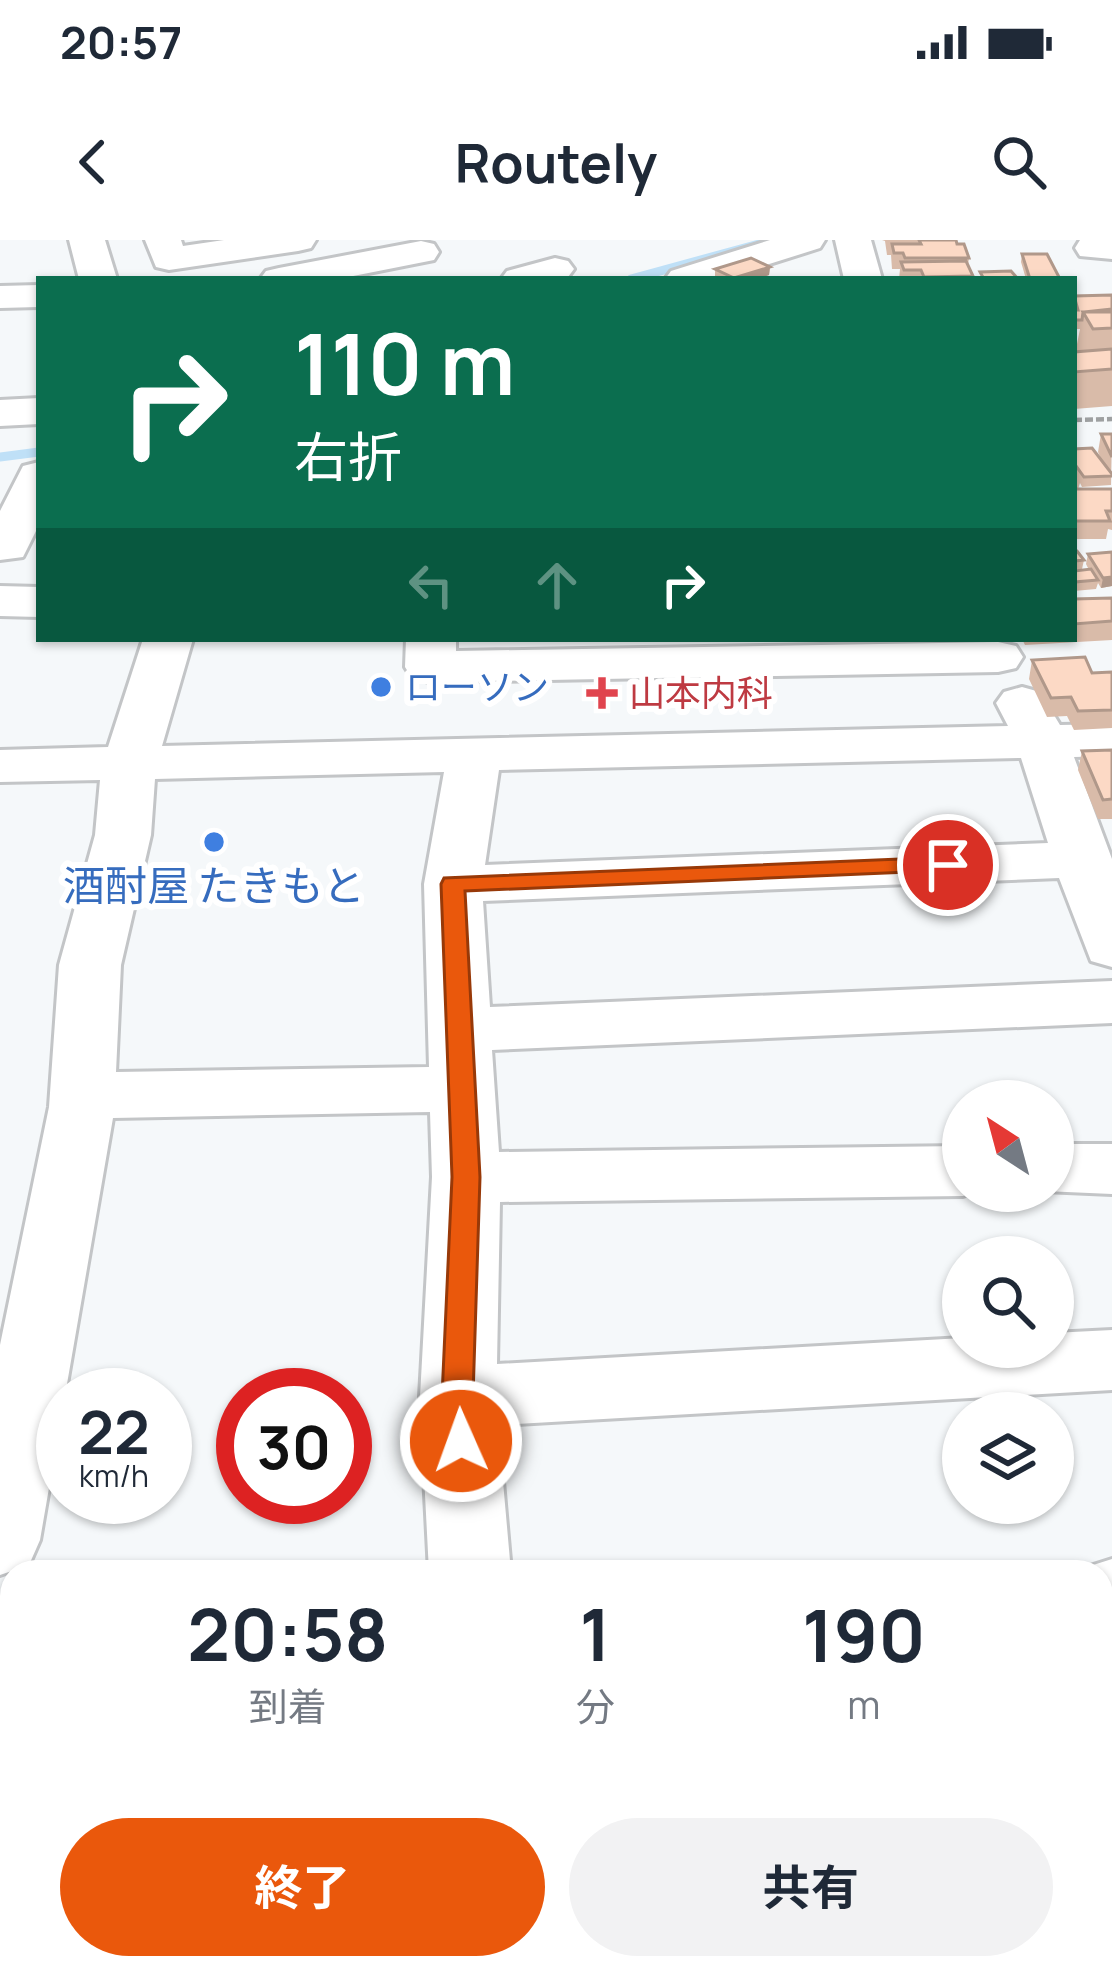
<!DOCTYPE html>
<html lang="ja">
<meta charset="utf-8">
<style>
body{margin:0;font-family:Manrope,"Noto Sans JP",sans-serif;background:#f2f2f3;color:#1f2937;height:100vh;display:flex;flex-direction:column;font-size:45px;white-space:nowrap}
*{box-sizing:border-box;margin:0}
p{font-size:39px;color:#747a83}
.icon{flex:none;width:66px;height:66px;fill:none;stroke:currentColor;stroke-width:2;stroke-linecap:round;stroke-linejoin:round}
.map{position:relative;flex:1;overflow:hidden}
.side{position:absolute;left:0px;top:1320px;width:1113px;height:420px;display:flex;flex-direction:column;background:#fff;border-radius:36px 36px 0 0;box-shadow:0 3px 9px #0004}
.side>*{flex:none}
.top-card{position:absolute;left:36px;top:36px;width:1041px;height:366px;border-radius:0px;box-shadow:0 3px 9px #0004;background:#0b6e4f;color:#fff;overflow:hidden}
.needle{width:78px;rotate:324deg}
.controls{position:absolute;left:942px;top:840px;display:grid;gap:24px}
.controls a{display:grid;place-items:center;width:132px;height:132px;border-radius:50%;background:#fff;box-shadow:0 3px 9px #0004;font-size:60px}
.speed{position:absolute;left:36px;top:1128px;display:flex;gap:24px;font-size:60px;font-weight:700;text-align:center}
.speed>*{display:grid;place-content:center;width:156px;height:156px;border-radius:50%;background:#fff;box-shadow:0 3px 9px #0004;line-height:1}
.speed small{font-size:30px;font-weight:400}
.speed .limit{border:18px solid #d22;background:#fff;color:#111}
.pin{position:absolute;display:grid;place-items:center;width:102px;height:102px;color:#fff;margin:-51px;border:6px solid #fff;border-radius:50%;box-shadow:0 3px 12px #0007}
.me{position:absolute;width:132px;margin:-66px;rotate:358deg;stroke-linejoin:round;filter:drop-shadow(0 0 9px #0008)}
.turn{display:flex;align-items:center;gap:42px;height:252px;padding:0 60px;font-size:54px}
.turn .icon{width:156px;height:156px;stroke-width:2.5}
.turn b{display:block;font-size:84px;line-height:102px}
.lanes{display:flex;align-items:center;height:114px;padding:0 60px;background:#0003;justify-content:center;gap:60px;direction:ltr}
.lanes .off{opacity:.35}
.eta{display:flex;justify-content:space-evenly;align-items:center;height:204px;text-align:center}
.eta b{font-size:72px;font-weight:700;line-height:84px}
.cta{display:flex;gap:24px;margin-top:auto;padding:24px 60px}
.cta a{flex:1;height:138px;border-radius:72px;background:#ea580c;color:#fff;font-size:48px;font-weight:700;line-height:138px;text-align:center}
.cta a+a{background:#f2f2f3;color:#1f2937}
.status{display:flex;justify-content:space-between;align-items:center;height:84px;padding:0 60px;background:#fff;direction:ltr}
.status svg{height:33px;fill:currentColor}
header{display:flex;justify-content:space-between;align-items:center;height:156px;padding:0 60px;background:#fff;font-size:54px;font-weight:700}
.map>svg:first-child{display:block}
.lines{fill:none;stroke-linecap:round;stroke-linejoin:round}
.stream{stroke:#bfe0f7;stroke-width:9}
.minor-casing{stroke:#c3c5c7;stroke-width:6}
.path{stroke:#9ea0a1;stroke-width:4.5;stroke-dasharray:8 3;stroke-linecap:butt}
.minor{fill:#fff;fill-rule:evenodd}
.wall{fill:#d9bba9}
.shaded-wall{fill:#b0988a}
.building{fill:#fcd9c5;stroke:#b0988a;stroke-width:3}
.route{fill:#ea580c;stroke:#983908;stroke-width:3}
.shop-dot{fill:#3f7fe0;stroke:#fff;stroke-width:4.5}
.health-dot{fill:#e0444e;stroke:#fff;stroke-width:4.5}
.labels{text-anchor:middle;stroke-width:12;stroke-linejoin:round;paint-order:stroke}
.far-shop-label{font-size:36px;fill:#366cbe;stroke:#fff;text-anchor:start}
.far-health-label{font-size:36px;fill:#be3a42;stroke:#fff;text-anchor:start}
.shop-label{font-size:42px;fill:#366cbe;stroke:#fff}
</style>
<div class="status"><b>20:57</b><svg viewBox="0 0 49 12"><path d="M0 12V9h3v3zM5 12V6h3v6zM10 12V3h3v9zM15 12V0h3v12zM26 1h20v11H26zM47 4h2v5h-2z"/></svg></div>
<header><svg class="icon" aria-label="back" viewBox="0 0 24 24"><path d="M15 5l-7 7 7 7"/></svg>Routely<svg class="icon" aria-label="search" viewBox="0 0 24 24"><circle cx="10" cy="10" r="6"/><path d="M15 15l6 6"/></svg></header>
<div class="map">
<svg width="1112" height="1740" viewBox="0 0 1112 1740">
<rect width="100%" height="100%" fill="#f5f8fa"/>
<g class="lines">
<path class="stream" d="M631 39 774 0
M0 217 39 212"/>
<g class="minor-casing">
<path id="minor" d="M69 0H105L117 39H79Z
M145 0H181L183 6 224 0H316L311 8 298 11 169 30 156 27Z
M770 0H825L820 8 722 39H665L671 31Z
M835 0H871L882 39H844Z
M1080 0H1112V19L1080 16 1075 8Z
M421 1 434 4 439 12 434 20 338 39H260L266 31 279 28Z
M555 18 568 21 574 29 568 37 501 39 507 31Z
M39 45V67L0 68V46Z
M39 158V184L0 186V160Z
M39 222V285L23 317 0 320V271L23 226Z
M0 346 39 347V377L0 376Z
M143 399H193L162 506 1008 486 996 463 1004 452 1022 447 1040 452 1060 485 1112 484V516L1074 517 1112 619V727L1091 721 1059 638 483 661 490 767 1112 741V783L492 810 499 912 963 906V951H979L963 956 500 962 497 1124 963 1098V1107H1053V1093L1112 1090V1150L498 1185 511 1332H429L420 1157 432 937 430 872 113 878 40 1300 29 1325 0 1335V1105L49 867 59 725 95 595 100 540 0 542V510L108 507ZM1021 518 1048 603 485 625 499 530ZM444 532 424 644 429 827 116 832 121 725 151 595 155 539Z
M406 399H456V411L998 402 1016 406 1023 417 1016 428 998 432 430 442 412 438 405 427Z
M1053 904H1112V954L1044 951H1053Z
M1112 1319V1393L1101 1394V1332H1071Z
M1112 1611V1703L1101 1704V1612Z
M131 1728H397L392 1740H126Z"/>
</g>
<path class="path" d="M1074 180 1112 179"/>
<use href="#minor" class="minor"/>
</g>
<path class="wall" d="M882 0H956L969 18 968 25 972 39H899L900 29H892L891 15H887L885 1Z
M1022 14 1060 39H1026L1021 22Z
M770 27 769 35 758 39H718L715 37V29Z
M1112 55V166L1074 169V112H1078L1076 109 1080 89H1074V56Z
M1101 194H1112L1111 245 1082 247 1080 243 1078 249H1112V290L1108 289 1106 299H1074V209L1102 221 1098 212Z
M1074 311 1084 320 1082 329 1074 330Z
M1112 312V346L1101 348 1098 343 1096 349 1074 351V331L1089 330 1086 324 1088 314Z
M1112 358V400L1025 405 1022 399H1074V359Z
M1032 420 1092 433 1112 432V488L1074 490 1067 476 1047 477 1029 439Z
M1112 510V579H1098L1078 530 1082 511Z"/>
<path class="shaded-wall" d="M770 27 769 35 758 39H734Z
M1112 337V346L1101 348 1103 338Z"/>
<path class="building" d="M919 0H956L957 4H964L969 18H905L903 13H894L892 4H921Z
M1022 14H1047L1060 39H1030Z
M751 18 770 27 734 38 715 29Z
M966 21 973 36 924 37 921 30H904L901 22Z
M1011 31 1018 39H984L980 32Z
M1112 55V69L1083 72 1082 80H1074V70H1078L1074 56Z
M1083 72H1112V88L1093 89Z
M1112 109V129L1074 132V112Z
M1101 194H1112V217Z
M1092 208 1112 234V236L1084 237 1074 223V209Z
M1074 249H1112V271H1106L1110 281H1074Z
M1074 311H1077L1084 320 1074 321Z
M1112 312V337L1103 338 1088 314Z
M1091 329 1098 340 1074 342V331Z
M1112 358V381L1074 384V359Z
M1085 417 1092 433 1112 432V470L1078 471 1071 457 1051 458 1032 420Z
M1112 510V559L1103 560 1082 511Z"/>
<path class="route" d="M948 617 960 625 956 630 465 651 480 937 473 1157 477 1201 472 1210 461 1214 449 1210 442 1157 452 937 441 644 444 638Z"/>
<g class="shop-dot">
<circle cx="381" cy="447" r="12"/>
<circle cx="214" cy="602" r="12"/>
</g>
<path class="health-dot" d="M596 435h12v12h12v12h-12v12h-12v-12h-12v-12h12z"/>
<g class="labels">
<g class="far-shop-label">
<text x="405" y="460">ローソン</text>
</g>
<g class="far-health-label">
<text x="629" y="466">山本内科</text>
</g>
<g class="shop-label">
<text x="214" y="661">酒酎屋 たきもと</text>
</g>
</g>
</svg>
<div class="controls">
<a><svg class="needle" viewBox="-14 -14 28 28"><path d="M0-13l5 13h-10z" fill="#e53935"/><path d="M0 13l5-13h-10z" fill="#747a83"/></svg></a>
<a><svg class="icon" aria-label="search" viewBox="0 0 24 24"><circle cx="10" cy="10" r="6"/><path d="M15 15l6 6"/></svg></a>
<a><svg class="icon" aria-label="layers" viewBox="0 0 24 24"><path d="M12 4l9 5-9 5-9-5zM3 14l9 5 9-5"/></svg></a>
</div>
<div class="speed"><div>22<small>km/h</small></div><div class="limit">30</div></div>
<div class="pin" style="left:948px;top:625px;background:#d93025"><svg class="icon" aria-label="arrive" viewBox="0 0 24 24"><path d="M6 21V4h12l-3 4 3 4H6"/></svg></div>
<svg class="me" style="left:461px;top:1201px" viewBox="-20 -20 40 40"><circle r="17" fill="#ea580c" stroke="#fff" stroke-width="3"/><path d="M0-11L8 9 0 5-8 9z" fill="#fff"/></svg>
<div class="top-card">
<div class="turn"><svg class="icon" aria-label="right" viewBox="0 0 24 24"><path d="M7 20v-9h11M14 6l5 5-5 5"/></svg><div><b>110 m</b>右折</div></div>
<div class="lanes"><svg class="icon off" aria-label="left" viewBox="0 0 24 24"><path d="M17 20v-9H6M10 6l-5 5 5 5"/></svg><svg class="icon off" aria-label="ahead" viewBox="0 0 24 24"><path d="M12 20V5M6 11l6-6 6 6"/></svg><svg class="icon" aria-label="right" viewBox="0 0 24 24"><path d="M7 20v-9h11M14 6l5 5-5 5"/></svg></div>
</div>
<section class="side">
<div class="eta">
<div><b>20:58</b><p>到着</p></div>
<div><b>1</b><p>分</p></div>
<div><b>190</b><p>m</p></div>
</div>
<div class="cta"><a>終了</a><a>共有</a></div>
</section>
</div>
